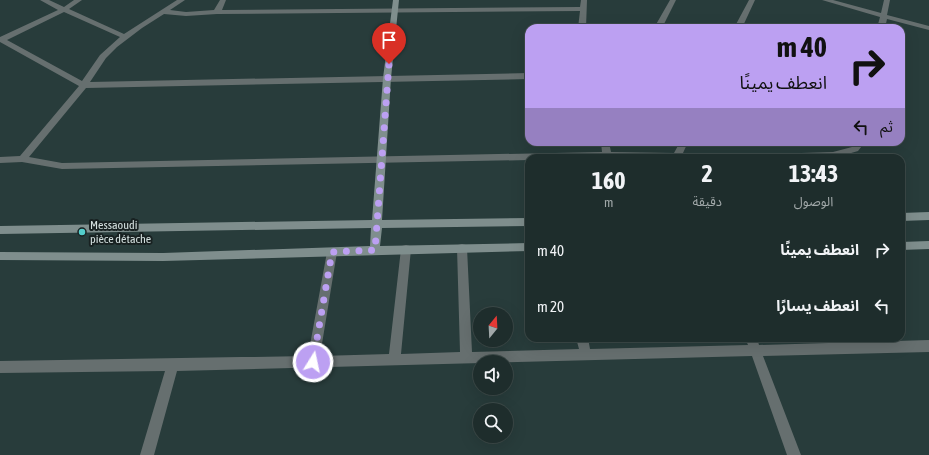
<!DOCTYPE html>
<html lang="ar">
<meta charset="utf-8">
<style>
body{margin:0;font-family:"Asap Condensed","Noto Sans Arabic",sans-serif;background:#2b3938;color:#f1f3f6;direction:rtl;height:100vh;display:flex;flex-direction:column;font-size:15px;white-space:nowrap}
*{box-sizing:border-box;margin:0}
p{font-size:13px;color:#a1a8a9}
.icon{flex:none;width:22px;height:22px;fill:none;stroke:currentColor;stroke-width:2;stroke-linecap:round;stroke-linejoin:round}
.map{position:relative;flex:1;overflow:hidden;direction:ltr}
.side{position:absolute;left:525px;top:154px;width:380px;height:188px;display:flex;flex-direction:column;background:#1e2d2c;border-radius:12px;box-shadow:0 4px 16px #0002,0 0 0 1px #3c4948;direction:rtl}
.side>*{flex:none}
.hud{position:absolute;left:525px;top:24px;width:380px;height:122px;border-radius:12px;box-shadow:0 4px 16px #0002,0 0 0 1px #3c4948;direction:rtl;background:#bca0f2;color:#111;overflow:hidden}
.needle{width:26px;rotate:18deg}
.controls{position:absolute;left:473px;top:307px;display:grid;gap:8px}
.controls a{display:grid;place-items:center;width:40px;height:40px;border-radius:50%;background:#1e2d2c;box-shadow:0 4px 16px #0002,0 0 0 1px #3c4948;font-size:20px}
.pin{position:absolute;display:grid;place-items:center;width:34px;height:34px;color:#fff;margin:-41px -17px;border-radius:50% 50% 50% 0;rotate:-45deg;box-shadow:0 0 4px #0007}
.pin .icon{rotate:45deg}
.me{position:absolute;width:44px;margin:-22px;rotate:10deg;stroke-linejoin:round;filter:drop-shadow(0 0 3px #0008)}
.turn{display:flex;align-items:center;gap:14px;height:84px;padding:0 12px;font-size:18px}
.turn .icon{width:52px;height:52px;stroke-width:2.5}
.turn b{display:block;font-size:28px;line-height:34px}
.then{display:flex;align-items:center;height:38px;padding:0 12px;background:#0003;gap:8px;font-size:15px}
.eta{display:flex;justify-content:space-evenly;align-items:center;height:68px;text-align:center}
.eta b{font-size:24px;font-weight:700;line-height:28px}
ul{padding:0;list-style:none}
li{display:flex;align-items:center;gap:12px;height:56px;padding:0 12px}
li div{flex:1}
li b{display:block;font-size:15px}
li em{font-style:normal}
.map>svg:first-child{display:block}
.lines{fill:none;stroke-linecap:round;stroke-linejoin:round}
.minor{fill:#666f6f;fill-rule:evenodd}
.secondary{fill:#7f8e8d;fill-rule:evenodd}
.route{stroke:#bca0f2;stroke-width:7;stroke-dasharray:0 12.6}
.poi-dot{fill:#53cdcb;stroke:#182121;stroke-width:1.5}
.labels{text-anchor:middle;stroke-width:4;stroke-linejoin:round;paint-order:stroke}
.poi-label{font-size:12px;fill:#d4e0df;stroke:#182121;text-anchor:start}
</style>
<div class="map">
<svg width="929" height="455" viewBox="0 0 929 455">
<rect width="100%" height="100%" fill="#283c3b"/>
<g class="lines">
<path class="minor" d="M40 0H49L64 7 74 0H82L69 9 124 34 177 0H185L170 10 186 12 214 10 220 0H226L222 10 580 7 581 0H587L586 28H578L580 11 217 14 186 16 164 14 142 28 117 47 106 58 90 82 529 73V79L86 88 29 157 62 163 602 152 601 142H609L611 152 674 153 680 142H688L683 153 742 155 833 152 852 147 856 142H865L858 151 834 158H529V160L62 169 22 162 0 163V157L20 156 79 86 0 42V37L58 10ZM64 12 120 37 100 55 82 81 7 40Z
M670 0H676L662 28H654Z
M749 0H755L742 28H734Z
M822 0H833L881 13 884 0H890L887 15 929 26V30L887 19 885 28H877L880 17Z
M462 244 466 245 467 248 472 352 579 349 576 338H588L590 349 748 345 745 338H757L759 345 929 340V352L763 356 801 455H787L752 356 177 371 154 455H140L165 371 0 373V361L308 356 327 252 328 249 332 248 336 249 337 252 320 356 389 354 401 249 402 246 406 245 410 246 411 249 401 354 460 352 457 248 458 245Z"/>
<path class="secondary" d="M393 0H399L391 78 382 220 529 218V226L382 228 380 246 529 243V251L163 261 0 260V252L163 253 370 246 371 228 0 234V226L372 220 383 78Z
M929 212V220L901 221V213Z
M929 241V249L901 250V242Z"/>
</g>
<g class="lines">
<path class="route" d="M313 362 332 252 375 250 389 64"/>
</g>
<circle class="poi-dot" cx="82" cy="232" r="4"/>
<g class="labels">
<g class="poi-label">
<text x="90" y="229">Messaoudi<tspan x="90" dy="14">pièce détache</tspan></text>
</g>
</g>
</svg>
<div class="controls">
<a><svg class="needle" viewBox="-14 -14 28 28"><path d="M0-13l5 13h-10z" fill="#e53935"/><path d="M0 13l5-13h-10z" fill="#a1a8a9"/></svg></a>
<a><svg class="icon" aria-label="sound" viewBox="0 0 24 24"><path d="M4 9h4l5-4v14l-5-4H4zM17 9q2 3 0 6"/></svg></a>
<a><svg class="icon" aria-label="search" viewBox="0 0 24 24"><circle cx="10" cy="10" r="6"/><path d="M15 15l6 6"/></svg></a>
</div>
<div class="pin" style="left:389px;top:64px;background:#d93025"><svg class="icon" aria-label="arrive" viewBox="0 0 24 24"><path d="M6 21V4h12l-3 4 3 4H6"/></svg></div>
<svg class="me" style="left:313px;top:362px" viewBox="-20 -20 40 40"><circle r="17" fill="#bca0f2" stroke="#fff" stroke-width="3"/><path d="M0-11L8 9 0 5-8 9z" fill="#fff"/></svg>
<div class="hud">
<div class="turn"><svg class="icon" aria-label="right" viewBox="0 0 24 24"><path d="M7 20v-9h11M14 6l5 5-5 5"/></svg><div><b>40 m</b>انعطف يمينًا</div></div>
<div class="then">ثم<svg class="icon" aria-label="left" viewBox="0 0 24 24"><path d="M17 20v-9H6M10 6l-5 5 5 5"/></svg></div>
</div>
<section class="side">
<div class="eta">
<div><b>13:43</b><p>الوصول</p></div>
<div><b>2</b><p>دقيقة</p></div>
<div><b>160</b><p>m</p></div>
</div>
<ul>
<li><svg class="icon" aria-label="right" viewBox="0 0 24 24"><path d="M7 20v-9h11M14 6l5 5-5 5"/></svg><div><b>انعطف يمينًا</b></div><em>40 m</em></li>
<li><svg class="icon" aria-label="left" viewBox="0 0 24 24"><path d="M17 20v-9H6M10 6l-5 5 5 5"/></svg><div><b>انعطف يسارًا</b></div><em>20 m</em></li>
</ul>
</section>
</div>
